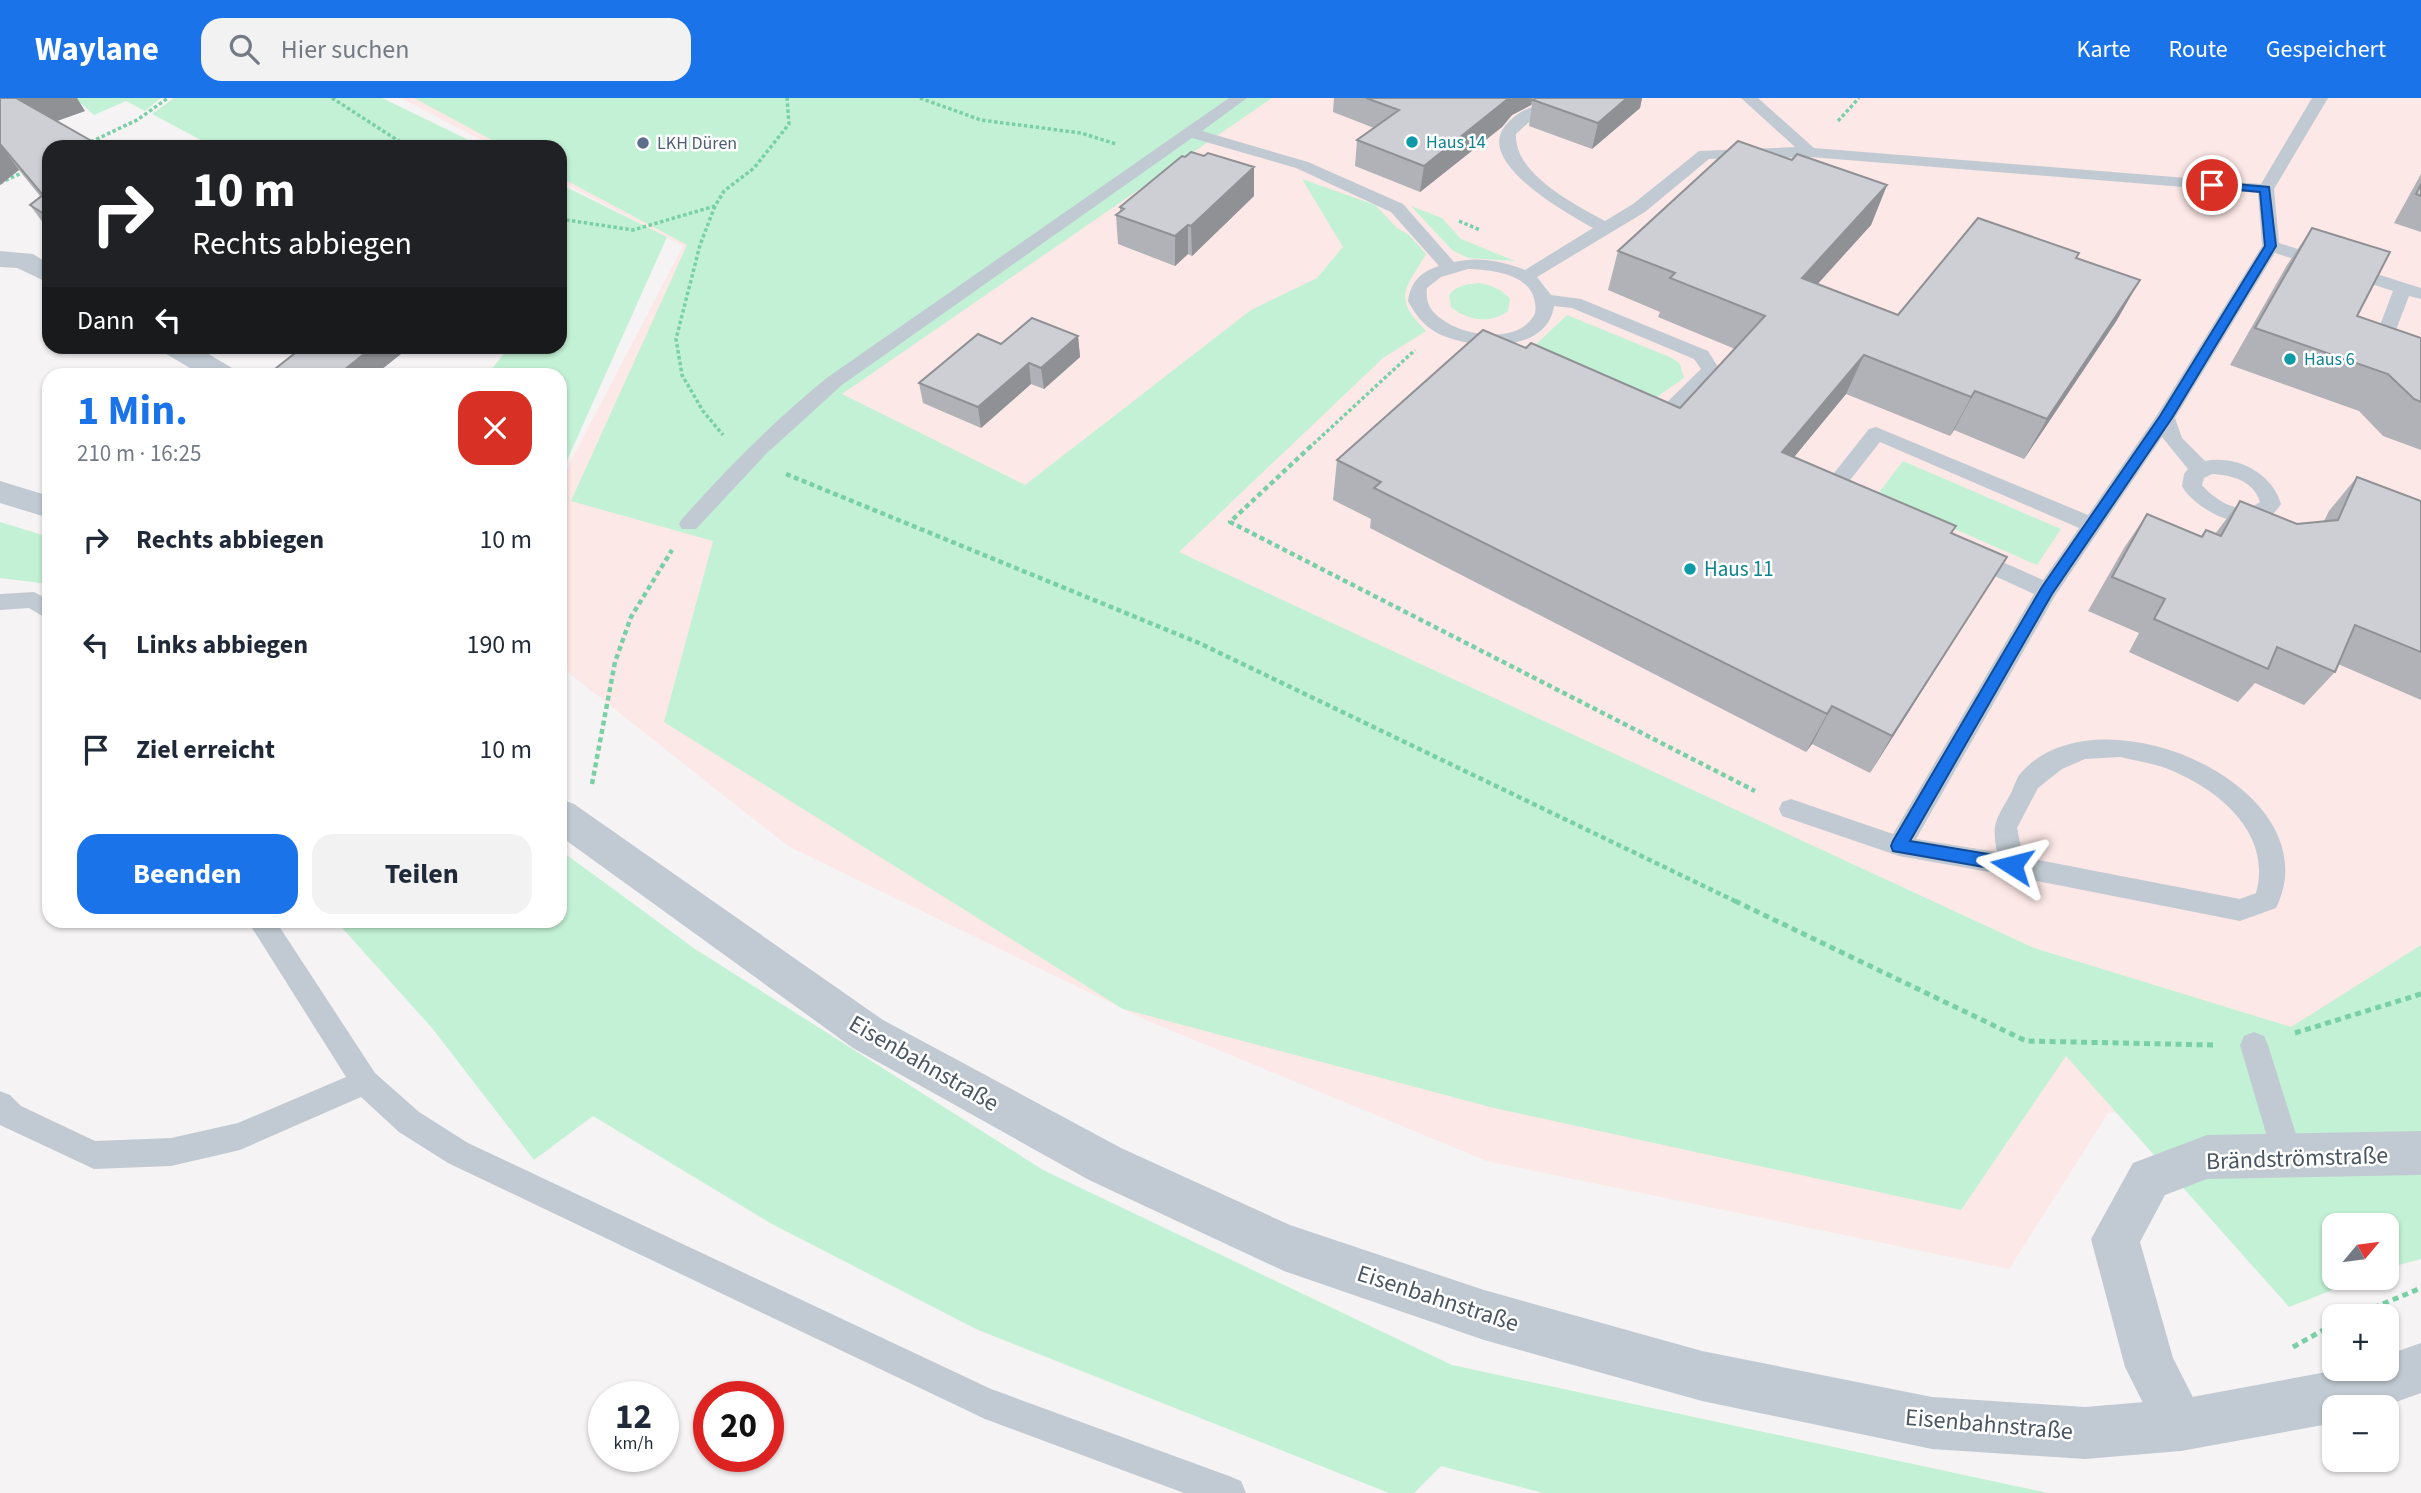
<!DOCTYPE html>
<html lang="de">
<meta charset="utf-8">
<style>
body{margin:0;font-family:"Source Sans 3",sans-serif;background:#f2f2f3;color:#1f2937;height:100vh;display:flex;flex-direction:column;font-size:26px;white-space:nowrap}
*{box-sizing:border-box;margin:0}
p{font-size:23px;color:#747a83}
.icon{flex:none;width:38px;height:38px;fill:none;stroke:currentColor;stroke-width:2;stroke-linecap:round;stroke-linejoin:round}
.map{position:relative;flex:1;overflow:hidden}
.sheet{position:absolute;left:42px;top:270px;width:525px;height:560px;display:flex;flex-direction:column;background:#fff;border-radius:21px;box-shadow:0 2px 5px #0004}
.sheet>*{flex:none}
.top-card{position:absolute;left:42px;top:42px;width:525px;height:214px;border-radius:21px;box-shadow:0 2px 5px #0004;background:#202124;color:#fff;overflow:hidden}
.needle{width:46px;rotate:61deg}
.controls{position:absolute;left:2322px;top:1115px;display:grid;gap:14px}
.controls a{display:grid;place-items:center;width:77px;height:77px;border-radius:14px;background:#fff;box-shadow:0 2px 5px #0004;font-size:35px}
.speed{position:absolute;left:588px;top:1283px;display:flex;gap:14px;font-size:35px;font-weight:700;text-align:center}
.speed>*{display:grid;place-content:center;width:91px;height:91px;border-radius:50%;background:#fff;box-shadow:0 2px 5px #0004;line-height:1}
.speed small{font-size:18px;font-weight:400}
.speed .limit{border:10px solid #d22;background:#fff;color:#111}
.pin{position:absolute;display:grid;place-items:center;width:60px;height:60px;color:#fff;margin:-30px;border:4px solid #fff;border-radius:50%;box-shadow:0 2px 7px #0007}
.me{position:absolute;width:77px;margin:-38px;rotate:279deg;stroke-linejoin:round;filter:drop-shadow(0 0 5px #0008)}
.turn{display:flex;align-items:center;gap:24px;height:147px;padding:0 35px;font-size:32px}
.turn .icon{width:91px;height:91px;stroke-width:2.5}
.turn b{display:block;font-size:49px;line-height:60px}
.then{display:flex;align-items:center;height:66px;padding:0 35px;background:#0003;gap:14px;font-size:26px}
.round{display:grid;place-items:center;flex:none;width:74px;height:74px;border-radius:21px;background:#f2f2f3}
.overview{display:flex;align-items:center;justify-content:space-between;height:119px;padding:0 35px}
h1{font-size:42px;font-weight:700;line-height:52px;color:#1a73e8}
.cta{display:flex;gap:14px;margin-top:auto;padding:14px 35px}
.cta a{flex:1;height:80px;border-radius:21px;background:#1a73e8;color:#fff;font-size:28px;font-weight:700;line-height:80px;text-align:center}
.cta a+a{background:#f2f2f3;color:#1f2937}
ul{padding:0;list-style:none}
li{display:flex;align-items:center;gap:21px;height:105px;padding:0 35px}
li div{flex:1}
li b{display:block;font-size:26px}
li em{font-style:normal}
header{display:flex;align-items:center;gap:42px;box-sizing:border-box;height:98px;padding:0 35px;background:#1a73e8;color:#fff}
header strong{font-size:33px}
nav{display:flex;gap:38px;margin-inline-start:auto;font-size:24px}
.search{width:490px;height:63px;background:#f2f2f3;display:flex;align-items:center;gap:18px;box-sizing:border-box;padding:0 24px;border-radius:21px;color:#747a83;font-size:26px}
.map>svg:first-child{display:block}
.medical{fill:#fce8e6}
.green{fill:#c3f1d5}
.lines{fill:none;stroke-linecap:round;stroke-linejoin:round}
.path-far2{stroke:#7ad0a6;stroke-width:3.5;stroke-dasharray:3.5 2.5;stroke-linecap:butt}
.path-far1{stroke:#7ad0a6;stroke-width:4.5;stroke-dasharray:5 3.5;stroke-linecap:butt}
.path{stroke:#7ad0a6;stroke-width:5;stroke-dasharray:6 4.5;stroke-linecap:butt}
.service{fill:#c1cad2;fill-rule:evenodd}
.minor{fill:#c1cad2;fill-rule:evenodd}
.tertiary{fill:#c1cad2;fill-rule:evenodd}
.wall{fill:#b0b2b7}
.shaded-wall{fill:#909195}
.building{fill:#cdcfd5;stroke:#909195;stroke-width:2}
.route{fill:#1a73e8;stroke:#114b97;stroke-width:2}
.culture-dot{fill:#0f9aa8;stroke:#fff;stroke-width:2.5}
.service-dot{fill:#5c6f8a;stroke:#fff;stroke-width:2.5}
.labels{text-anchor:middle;stroke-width:5;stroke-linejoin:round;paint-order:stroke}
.far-culture-label{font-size:18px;fill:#0d838f;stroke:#fff;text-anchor:start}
.far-service-label{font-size:18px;fill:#4e5e75;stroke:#fff;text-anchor:start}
.culture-label{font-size:21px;fill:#0d838f;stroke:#fff;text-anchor:start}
.near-street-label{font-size:24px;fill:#4a5661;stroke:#fff}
</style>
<header>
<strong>Waylane</strong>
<div class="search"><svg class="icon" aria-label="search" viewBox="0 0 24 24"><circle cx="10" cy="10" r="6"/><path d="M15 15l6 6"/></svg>Hier suchen</div>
<nav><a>Karte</a><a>Route</a><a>Gespeichert</a></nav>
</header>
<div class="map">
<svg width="2421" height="1395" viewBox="0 0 2421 1395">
<rect width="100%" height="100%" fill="#f5f3f3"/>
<path class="medical" d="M401 0H2421V983L2108 1015 2009 1171 1487 1063 1146 922 788 748 560 568V384L683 148 560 83V49H495Z"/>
<path class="green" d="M75 0H161L145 13 126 3 94 17Z
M174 0H382L483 49H214L152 16Z
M414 0H1272L842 296 1025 387 1251 212 1317 180 1343 149 1302 81 1375 107 1397 130 1409 137 1426 156C1405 192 1392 199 1426 233L1383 260 1179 454 2034 850 2291 929 2421 847V1161L2387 1170V1127H2334V1180H2363L2289 1209 2066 958 1961 1112 1494 1010 1123 911 664 624 713 443 571 403 687 147 560 79V49H505Z
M560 86 667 139 560 378V276H488L509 249 560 248Z
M1411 108 1442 120 1461 141 1515 163 1468 160 1452 152Z
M1480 185C1492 188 1502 191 1510 201L1508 213C1491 226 1467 223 1451 209L1449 197C1457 187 1468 186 1480 185Z
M1567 217 1672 260 1680 266 1684 280 1657 299 1640 298 1530 252Z
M1903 363 2061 431 2037 467 1877 397Z
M0 424 49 439V486L0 480Z
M560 752 695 851 1043 1072 1452 1267 2048 1395H1543L1441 1368 1414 1395H1389L978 1232 772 1126 593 1018 534 1062 432 930 336 823 560 822Z"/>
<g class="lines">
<path class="path-far2" d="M332 0 408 49
M920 0 981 22 1081 35 1116 46
M1838 23 1859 0
M80 49 137 22 168 0
M0 85 26 73
M715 108 700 147 676 241 682 277 703 313 723 337
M560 121 633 132 715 108 724 93 754 70 789 26 787 0
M1459 123 1480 132
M1309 350 1415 252"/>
<path class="path-far1" d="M1311 348 1230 424 1755 693
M786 376 1199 545 1739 805
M592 686 615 564 631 519 672 452"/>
<path class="path" d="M1735 803 2026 943 2214 947
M2295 935 2421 896
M2354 1218 2421 1190
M2293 1249 2334 1226"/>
<path class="service" d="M1229 0H1247L1202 33 1308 64 1403 106 1454 164C1477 158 1503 163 1525 172L1593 130C1568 116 1475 65 1505 28 1512 20 1522 12 1532 9L1540 14 1516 36C1514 76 1574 106 1605 123L1633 106 1699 53 1795 49 1741 0H1758L1814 50 2261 86 2312 0H2328L2274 91 2279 145 2421 190V201L2409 198 2388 253 2421 264V276L2371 260 2369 256 2393 193 2275 155 2175 320 2182 340 2205 363C2237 357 2272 375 2281 406 2259 443 2205 418 2185 393L2182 388 2184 376 2188 371 2162 339 2055 498 1916 741 1997 754C1991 724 1997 721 2011 695 2014 689 2016 681 2020 676 2097 585 2335 690 2276 810L2240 823 2012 778 1899 758 1782 718 1779 711 1782 704 1791 701 1893 736 2034 496 1962 463 1959 458 1962 453 1970 451 1978 453 2043 482 2079 430 1880 344 1843 391 1852 399 1849 404C1839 407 1826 403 1820 394L1823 389 1869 331 1876 329 2088 417 2157 317 2262 148 2258 95 1810 59 1709 61 1645 114 1537 179 1551 197 1581 201 1708 253 1720 272 1671 322 1664 324 1641 319 1638 315 1641 311H1660L1701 271 1694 261 1572 210 1554 208C1547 257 1470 252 1437 235 1423 227 1415 216 1408 203 1411 184 1420 174 1439 168L1391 114 1296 70 1192 40 842 287 766 356 696 431H682L679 426 682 421C727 370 775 322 828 279ZM1468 171C1491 172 1531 175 1535 205 1536 210 1536 216 1532 220 1516 245 1467 238 1446 224 1432 215 1425 207 1427 190L1441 179ZM2212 376C2232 377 2254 383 2260 404 2241 419 2216 403 2202 387L2204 380ZM2120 659C2136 663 2153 665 2168 671 2218 691 2273 735 2256 795L2240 801 2023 759 2017 730 2038 690 2062 671 2085 661Z
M34 494 49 502V522L29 510 0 512V496Z
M247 822H275L375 975 419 1014 468 1045 991 1291 1229 1378 1241 1383 1246 1395H1184L985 1321 448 1065 399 1034 361 999 240 1052 171 1068 94 1071 0 1027V993L10 997 21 1008 95 1043 171 1040 238 1025 346 979Z
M2254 934 2264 938 2268 947 2303 1059 2298 1069 2288 1073 2278 1069 2273 1059 2240 947 2244 938Z"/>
<path class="minor" d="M0 153 33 156 49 166V185L17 170 0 169Z
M159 248H195L232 270 236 276H200L163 254Z
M2421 1033V1077L2207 1081 2165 1097 2140 1144 2173 1260 2207 1327 2199 1345 2181 1353 2163 1345 2125 1269 2091 1141 2133 1065 2207 1037Z"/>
<path class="tertiary" d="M0 383 49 398V420L0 405Z
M560 701 574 706 883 922 1121 1050 1290 1127 1484 1192 1702 1253 1932 1299 2085 1309 2181 1301 2348 1270H2387V1257L2421 1245V1295L2382 1309H2334V1325L2181 1353 2085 1361 1932 1351 1702 1303 1484 1242 1284 1173 1089 1082 853 950 560 738Z"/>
</g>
<path class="wall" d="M0 0 85 13 57 23 49 49V133L30 107 40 98 19 72 0 87Z
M1334 0H1642L1640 10 1592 51 1529 28 1532 7H1531L1512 17 1502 29 1420 94 1355 68 1357 42 1374 30 1333 14Z
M1204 58 1254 69V98L1192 158 1188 156 1175 168 1118 146 1116 117 1120 114V109L1185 59Z
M2421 76V134L2394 125Z
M1887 87 1871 127 1817 186 1898 217 2076 160 2117 222 2024 361 1954 332 1950 338 1846 296 1794 359 1952 435 1982 498 1870 675 1812 646 1806 654 1370 430 1371 421 1333 402 1337 362 1526 250 1680 310 1735 251 1658 219 1660 214 1608 192 1618 153Z
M2312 130 2357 218 2421 240V352L2383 338 2359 313 2230 267 2287 167Z
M1078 238 1080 259 1044 291 1031 286 981 330 923 305 919 285 1001 246Z
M2357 379 2421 403V602L2338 566 2335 574 2304 607 2255 585 2238 604 2129 554 2139 535 2088 513 2124 450 2147 416 2201 438 2206 432 2215 436 2240 403 2297 426 2324 423 2329 413Z"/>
<path class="shaded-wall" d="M19 0H77L85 13 37 30 18 1Z
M1509 0H1532L1531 7 1512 17 1502 29 1420 94 1424 68Z
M1627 0H1642L1640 10 1592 51 1598 25Z
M0 46 19 72 0 87Z
M1254 69V98L1192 158 1191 128Z
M1887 87 1871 127 1787 220 1802 180Z
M1188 127V156L1175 168V138Z
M2140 182 2117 222 2024 361 2047 321Z
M1078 238 1080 259 1044 291 1041 270Z
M374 248H411L376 276H339Z
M1864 257 1846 296 1766 393 1782 354Z
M1029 265 1031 286 981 330 978 309Z
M1975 293 1954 332 1950 338 1971 299Z
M2007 459 1982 498 1870 675 1892 638Z
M1832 608 1812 646 1806 654 1827 616Z"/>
<path class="building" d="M0 0H19L18 1 102 49H49V119L30 107 43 97 0 46Z
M1366 0H1509L1424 68 1357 42 1399 12Z
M1536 0H1627L1598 25 1533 2Z
M1738 43 1792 62 1797 56 1887 87 1802 180 1898 217 1978 120 2079 155 2076 160 2140 182 2047 321 1975 293 1971 299 1864 257 1782 354 1956 428 1951 435 2007 459 1892 638 1832 608 1827 616 1374 390 1381 384 1337 362 1483 232 1526 250 1531 245 1680 310 1765 218 1670 180 1675 175 1618 153Z
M1191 54 1204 58 1208 55 1254 69 1191 128 1188 127 1175 138 1116 117 1124 111 1120 109 1182 58 1185 59Z
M2421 86V98L2416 96Z
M2312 130 2390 154 2357 218 2421 240V304L2414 301 2388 276 2255 230Z
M1032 220 1078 238 1041 270 1029 265 978 309 919 285 978 236 1001 246Z
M304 248H374L339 276H276L270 275Z
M2357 379 2421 403V554L2355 527 2335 574 2277 549 2268 571 2154 521 2165 501 2112 479 2147 416 2202 439 2206 432 2221 438 2240 403 2297 426 2338 422Z"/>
<path class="route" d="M2212 84 2269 89 2276 148 2172 320 2052 496 1910 743 2012 760 2018 762 2020 767 2018 772 2012 774 1893 753 1891 748 1893 743 2042 489 2160 318 2265 148 2260 94 2208 89V85Z"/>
<g class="culture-dot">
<circle cx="1412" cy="44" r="7"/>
<circle cx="2290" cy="261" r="7"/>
<circle cx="1690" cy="471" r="7"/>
</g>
<circle class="service-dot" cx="643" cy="45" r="7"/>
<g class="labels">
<g class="far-culture-label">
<text x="1426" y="50">Haus 14</text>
<text x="2304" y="267">Haus 6</text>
</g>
<g class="far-service-label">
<text x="657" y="51">LKH Düren</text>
</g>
<g class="culture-label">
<text x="1704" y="478">Haus 11</text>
</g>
<g class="near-street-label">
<text transform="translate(924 965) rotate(30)" y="8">Eisenbahnstraße</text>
<text transform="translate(2297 1060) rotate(-2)" y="8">Brändströmstraße</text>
<text transform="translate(1438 1200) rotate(18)" y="8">Eisenbahnstraße</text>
<text transform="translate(1989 1326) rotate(5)" y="8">Eisenbahnstraße</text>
</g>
</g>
</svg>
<div class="controls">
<a><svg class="needle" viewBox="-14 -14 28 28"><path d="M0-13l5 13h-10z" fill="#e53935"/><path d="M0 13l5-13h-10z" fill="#747a83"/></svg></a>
<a>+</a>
<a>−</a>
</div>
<div class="speed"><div>12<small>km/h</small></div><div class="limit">20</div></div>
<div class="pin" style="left:2212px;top:87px;background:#d93025"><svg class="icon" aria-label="arrive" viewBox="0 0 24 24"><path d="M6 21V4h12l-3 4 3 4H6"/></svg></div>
<svg class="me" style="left:2012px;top:767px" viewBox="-20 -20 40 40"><path d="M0-17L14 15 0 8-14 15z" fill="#1a73e8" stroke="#fff" stroke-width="4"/></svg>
<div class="top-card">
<div class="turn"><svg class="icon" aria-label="right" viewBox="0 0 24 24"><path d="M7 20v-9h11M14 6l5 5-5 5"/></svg><div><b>10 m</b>Rechts abbiegen</div></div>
<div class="then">Dann<svg class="icon" aria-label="left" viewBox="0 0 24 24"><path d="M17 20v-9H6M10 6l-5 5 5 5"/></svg></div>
</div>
<section class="sheet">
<div class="overview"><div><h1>1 Min.</h1><p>210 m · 16:25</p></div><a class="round" style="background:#d93025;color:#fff"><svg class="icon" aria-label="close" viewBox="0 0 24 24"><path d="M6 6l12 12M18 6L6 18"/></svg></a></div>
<ul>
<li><svg class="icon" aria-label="right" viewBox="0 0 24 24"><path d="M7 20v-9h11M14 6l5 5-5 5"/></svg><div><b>Rechts abbiegen</b></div><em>10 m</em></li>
<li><svg class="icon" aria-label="left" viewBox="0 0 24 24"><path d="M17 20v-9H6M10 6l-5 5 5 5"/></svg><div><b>Links abbiegen</b></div><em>190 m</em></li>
<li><svg class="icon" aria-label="arrive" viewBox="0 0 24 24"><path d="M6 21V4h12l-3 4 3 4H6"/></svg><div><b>Ziel erreicht</b></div><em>10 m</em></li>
</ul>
<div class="cta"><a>Beenden</a><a>Teilen</a></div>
</section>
</div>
